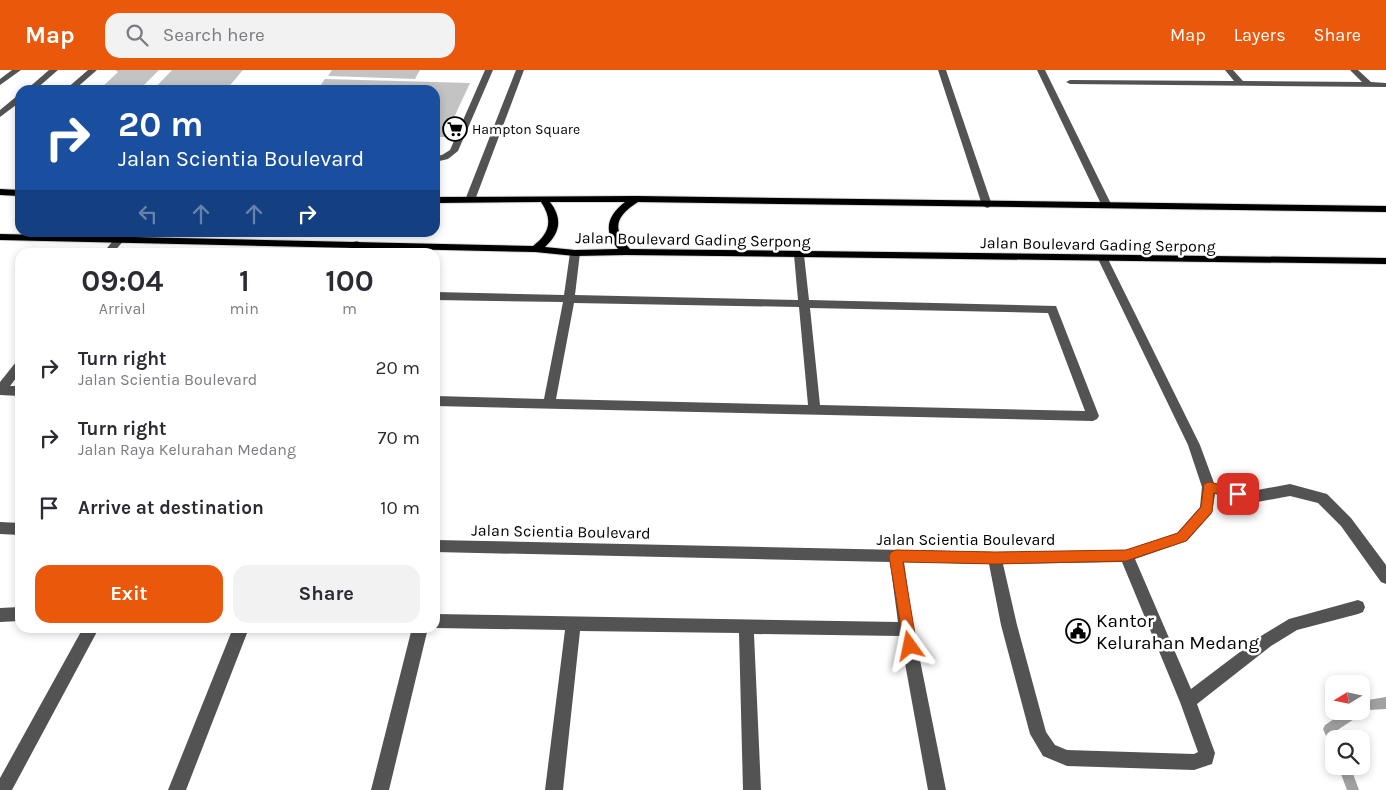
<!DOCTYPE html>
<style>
body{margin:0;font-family:Karla,sans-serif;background:#f2f2f3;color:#2b2b33;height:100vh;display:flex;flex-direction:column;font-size:19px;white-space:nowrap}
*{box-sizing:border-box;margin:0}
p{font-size:16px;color:#7c7c81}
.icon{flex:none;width:28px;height:28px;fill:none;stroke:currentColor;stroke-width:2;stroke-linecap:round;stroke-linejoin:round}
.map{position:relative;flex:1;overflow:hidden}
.details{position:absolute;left:15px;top:178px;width:425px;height:385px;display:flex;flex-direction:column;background:#fff;border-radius:15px;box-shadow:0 2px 8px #0003}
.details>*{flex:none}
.banner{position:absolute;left:15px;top:15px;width:425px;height:152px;border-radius:15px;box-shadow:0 2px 8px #0003;background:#1a4fa0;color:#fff;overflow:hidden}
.needle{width:32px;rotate:260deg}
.buttons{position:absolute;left:1325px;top:605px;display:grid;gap:10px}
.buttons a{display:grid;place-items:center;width:45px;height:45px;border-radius:10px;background:#fff;box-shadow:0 2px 8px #0003;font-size:25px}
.pin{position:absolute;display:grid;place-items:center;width:42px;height:42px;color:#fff;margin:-21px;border-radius:10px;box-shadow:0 2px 8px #0006}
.me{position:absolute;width:55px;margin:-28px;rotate:348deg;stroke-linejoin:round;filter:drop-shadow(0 0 4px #0008)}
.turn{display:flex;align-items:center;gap:18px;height:105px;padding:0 20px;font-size:22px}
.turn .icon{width:65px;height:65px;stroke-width:2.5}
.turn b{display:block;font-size:35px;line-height:42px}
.lanes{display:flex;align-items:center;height:48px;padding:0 20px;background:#0003;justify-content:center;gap:25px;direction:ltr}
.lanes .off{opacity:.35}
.eta{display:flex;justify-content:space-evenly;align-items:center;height:85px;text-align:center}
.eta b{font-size:30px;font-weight:700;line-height:35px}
.cta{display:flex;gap:10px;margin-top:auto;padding:10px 20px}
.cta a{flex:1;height:58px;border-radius:15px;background:#ea580c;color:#fff;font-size:20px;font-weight:700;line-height:58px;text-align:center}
.cta a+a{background:#f2f2f3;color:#2b2b33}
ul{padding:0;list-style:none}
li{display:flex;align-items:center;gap:15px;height:70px;padding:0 20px}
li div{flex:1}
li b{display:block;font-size:19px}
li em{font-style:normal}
header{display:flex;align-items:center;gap:30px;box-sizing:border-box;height:70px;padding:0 25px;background:#ea580c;color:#fff}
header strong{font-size:24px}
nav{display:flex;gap:28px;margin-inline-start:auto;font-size:18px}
.search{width:350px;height:45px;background:#f2f2f3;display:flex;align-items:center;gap:12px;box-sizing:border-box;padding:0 18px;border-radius:15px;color:#7c7c81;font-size:19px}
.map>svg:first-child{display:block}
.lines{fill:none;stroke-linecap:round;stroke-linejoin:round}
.stream{fill:#a1a1a1;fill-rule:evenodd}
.building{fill:#c3c3c3}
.major-casing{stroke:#dbdbdb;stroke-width:2}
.minor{fill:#535353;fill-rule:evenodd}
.major{fill:#000;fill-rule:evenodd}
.route{fill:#ea580c;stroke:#983908}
.labels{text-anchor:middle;stroke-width:5;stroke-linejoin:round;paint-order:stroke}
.far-poi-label{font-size:14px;fill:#000;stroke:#fff;text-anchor:start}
.street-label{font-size:16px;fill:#000;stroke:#fff}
.near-poi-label{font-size:19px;fill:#000;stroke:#fff;text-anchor:start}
</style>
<header>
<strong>Map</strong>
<div class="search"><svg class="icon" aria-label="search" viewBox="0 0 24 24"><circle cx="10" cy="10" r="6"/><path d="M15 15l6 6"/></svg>Search here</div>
<nav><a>Map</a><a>Layers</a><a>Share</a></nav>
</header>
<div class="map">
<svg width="1386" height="720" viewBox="0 0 1386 720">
<rect width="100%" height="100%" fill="#fff"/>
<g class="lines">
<path class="stream" d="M1386 627V639L1368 640 1336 661 1339 669H1334V677L1330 675 1323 659 1325 655 1346 641H1361L1362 631Z
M1338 696H1350L1359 720H1347Z"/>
</g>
<path class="building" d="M115 0H159L139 20H99L118 2Z
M172 0H243L226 20H153Z
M332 0H420L415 9 328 6Z
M325 9 470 13 445 67H435V20H317Z
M252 15 310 17 308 20H248Z"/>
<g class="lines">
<g class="major-casing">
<path id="major" d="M0 119 20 120V126L0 125Z
M636 126 1386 136V142L638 132C616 146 611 158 630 179L1386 188V194L627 185 575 186 535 182 0 170V164L533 176C550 163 553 150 541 132L435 133V127ZM550 132H625C607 146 603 161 618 179L575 180 545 177C560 163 563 149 550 132Z"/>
</g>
<path class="minor" d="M12 0H21L0 15V9Z
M49 0H58L35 20H26Z
M88 0H97L74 20H65Z
M485 0H493L458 81 448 89 435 92V86L442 85 450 80Z
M516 0H524L475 130 473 132H467L465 130Z
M938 0H946L992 135 990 137 987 138 982 135Z
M1037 0H1045L1112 136 1110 138H1104L1102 136Z
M1225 0H1233L1243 11 1362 12 1350 0H1358L1371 12 1386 13V17L1070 14 1066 12 1070 10 1234 11Z
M17 26H20V32L0 47V40Z
M119 167 124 170 114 182H104L115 168Z
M357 171 362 174 358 182H348L353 172Z
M575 180 580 183 575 225 798 230 794 185 799 182 804 185 809 230 1056 236 1099 346 1097 349 1093 351 435 336V326L544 329 563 232 435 230V222L564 225 570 183ZM574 233 799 237 808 335 556 329ZM810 238 1048 243 1085 341 820 335Z
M1103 186 1108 189 1200 375 1214 413 1252 421 1290 414 1327 424 1351 448 1386 495V514L1381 512 1341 456 1318 433 1290 426 1252 433 1215 424 1212 443 1187 471 1135 489 1191 619 1261 566 1289 549 1358 530 1363 532 1365 537 1363 542 1358 544 1297 560 1271 576 1197 634 1215 683 1212 694 1194 700 1067 696 1043 686 1030 664 1001 555 989 494 904 492 912 550 946 720H928L900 566 754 564 761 720H743L739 563 580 561 563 720H545L565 560 435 558V544L898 552 890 492 435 482V470L995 482 1126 480 1177 463 1200 437 1202 417 1188 375 1098 189ZM1122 492 1180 632 1198 682 1194 684 1067 680 1055 675 1046 662 1017 555 1003 494Z
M20 291V303L10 316H20V326L0 325V312L16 292Z
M0 452 20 453V465L0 464Z
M20 537V551L0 552V538Z
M83 558H99L12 720H0V708Z
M233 558H249L186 720H168Z
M412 558H428L389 720H371Z"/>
<use href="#major" class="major"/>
</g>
<path class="route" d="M1209 412 1238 419 1242 420 1244 424 1242 427 1238 429 1214 423 1212 442 1186 471 1126 491 995 494 903 492 917 576 915 581 910 583 905 581 889 486 891 482 896 480 995 482 1126 480 1178 463 1201 437 1204 414Z"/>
<defs>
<g id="supermarket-ring" transform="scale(1.25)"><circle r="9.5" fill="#fff" stroke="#000" stroke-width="1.5"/><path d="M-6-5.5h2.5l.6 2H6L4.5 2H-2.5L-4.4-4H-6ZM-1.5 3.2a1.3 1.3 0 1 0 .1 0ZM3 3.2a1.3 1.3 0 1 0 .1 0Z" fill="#000"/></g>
<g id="civic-ring" transform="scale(1.25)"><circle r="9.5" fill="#fff" stroke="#000" stroke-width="1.5"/><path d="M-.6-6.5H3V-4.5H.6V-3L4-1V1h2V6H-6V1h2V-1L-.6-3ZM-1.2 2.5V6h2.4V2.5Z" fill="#000"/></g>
</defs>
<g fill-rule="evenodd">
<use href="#supermarket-ring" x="455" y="59"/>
<use href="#civic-ring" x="1078" y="561"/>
</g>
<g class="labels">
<g class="far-poi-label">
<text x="472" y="64">Hampton Square</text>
</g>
<g class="street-label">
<text transform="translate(693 169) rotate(1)" y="6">Jalan Boulevard Gading Serpong</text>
<text transform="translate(1098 174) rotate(1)" y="6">Jalan Boulevard Gading Serpong</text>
<text transform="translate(561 461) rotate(1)" y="6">Jalan Scientia Boulevard</text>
<text x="966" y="475">Jalan Scientia Boulevard</text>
</g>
<g class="near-poi-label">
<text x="1096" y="557">Kantor<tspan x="1096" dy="22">Kelurahan Medang</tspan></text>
</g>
</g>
</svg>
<div class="buttons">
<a><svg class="needle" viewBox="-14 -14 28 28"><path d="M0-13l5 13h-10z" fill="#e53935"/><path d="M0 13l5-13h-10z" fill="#7c7c81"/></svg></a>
<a><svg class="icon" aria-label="search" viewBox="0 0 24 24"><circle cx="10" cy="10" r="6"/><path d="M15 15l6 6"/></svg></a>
</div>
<div class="pin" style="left:1238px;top:424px;background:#d93025"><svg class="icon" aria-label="arrive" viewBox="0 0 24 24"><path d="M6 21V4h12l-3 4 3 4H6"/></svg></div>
<svg class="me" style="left:910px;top:576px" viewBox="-20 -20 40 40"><path d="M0-17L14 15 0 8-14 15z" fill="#ea580c" stroke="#fff" stroke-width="4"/></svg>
<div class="banner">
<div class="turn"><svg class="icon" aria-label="right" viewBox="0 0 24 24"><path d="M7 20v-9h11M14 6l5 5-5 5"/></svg><div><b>20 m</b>Jalan Scientia Boulevard</div></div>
<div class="lanes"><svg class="icon off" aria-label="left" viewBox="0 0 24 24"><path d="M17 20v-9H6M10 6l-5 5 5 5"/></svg><svg class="icon off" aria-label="ahead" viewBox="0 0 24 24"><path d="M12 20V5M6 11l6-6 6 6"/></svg><svg class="icon off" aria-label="ahead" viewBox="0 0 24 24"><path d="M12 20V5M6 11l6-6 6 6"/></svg><svg class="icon" aria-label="right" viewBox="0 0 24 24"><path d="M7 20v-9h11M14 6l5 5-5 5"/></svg></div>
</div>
<section class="details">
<div class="eta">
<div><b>09:04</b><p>Arrival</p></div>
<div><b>1</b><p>min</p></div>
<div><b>100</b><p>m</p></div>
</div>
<ul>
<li><svg class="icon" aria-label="right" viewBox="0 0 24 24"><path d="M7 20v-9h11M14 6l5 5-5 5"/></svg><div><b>Turn right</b><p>Jalan Scientia Boulevard</p></div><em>20 m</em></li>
<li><svg class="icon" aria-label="right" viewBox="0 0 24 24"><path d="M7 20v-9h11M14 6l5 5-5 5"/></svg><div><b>Turn right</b><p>Jalan Raya Kelurahan Medang</p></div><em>70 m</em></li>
<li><svg class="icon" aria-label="arrive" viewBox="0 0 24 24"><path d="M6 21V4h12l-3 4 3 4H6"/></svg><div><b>Arrive at destination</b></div><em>10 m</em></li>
</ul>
<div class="cta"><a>Exit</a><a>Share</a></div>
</section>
</div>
